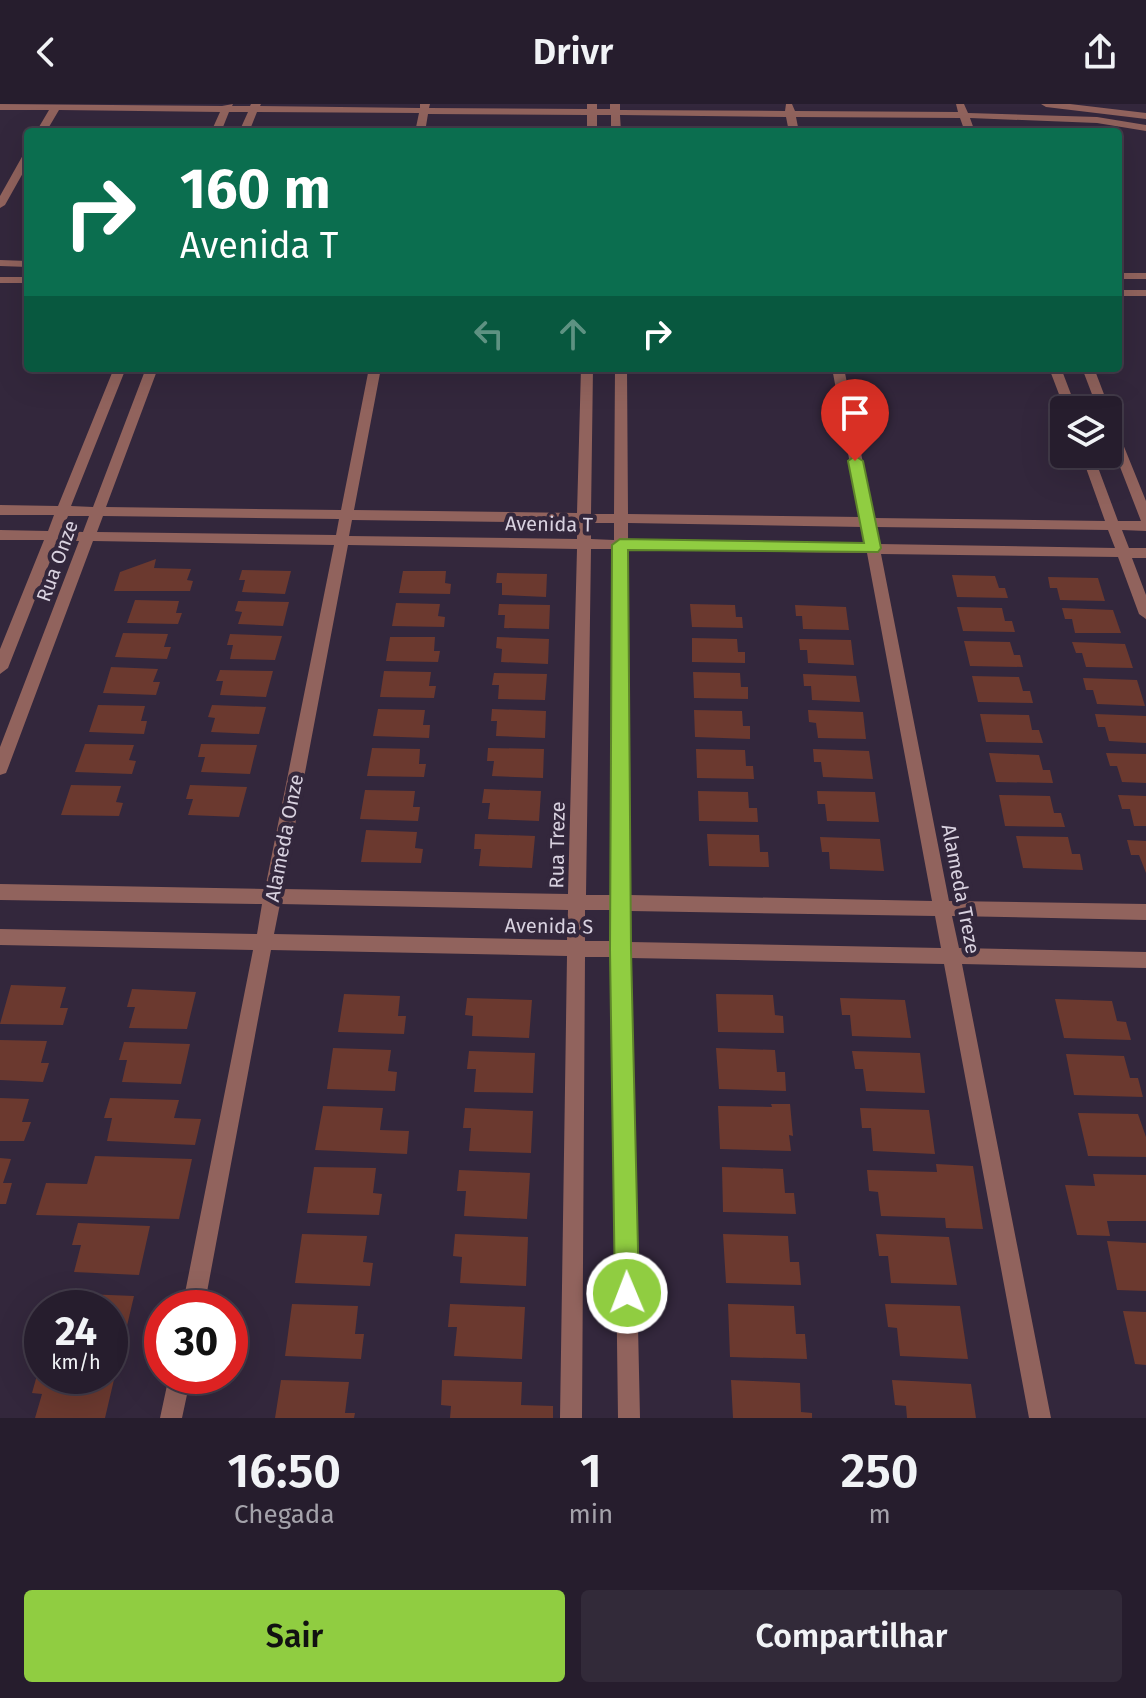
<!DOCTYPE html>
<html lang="pt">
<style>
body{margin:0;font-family:"Fira Sans",sans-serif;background:#322a39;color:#f1f3f6;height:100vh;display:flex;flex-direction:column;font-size:30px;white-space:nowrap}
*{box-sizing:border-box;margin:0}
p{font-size:26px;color:#a4a2aa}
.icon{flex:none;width:44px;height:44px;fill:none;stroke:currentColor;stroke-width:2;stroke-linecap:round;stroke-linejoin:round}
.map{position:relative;height:1314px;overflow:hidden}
.sheet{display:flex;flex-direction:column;background:#261d2d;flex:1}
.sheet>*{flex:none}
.guide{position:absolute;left:24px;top:24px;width:1098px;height:244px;border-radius:8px;box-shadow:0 8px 32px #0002,0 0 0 2px #423b49;background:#0b6e4f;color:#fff;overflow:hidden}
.buttons{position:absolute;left:1050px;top:292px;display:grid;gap:16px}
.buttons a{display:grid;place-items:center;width:72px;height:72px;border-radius:8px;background:#261d2d;box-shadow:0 8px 32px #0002,0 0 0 2px #423b49;font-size:40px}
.speed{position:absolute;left:24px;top:1186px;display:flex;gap:16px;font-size:40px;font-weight:700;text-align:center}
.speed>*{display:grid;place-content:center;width:104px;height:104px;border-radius:50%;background:#261d2d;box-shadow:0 8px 32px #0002,0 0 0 2px #423b49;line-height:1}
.speed small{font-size:20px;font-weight:400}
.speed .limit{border:12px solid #d22;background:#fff;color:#111}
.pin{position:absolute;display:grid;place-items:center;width:68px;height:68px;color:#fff;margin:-82px -34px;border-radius:50% 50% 50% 0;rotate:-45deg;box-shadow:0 0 8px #0007}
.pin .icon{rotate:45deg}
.me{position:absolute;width:88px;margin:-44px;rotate:359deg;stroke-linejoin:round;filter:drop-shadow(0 0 6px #0008)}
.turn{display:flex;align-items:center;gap:28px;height:168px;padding:0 24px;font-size:36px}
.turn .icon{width:104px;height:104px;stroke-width:2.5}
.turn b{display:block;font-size:56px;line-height:68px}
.lanes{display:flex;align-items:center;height:76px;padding:0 24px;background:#0003;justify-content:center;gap:40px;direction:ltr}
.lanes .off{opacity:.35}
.eta{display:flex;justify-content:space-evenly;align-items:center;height:136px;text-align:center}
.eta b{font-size:48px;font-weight:600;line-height:56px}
.cta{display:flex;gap:16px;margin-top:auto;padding:16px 24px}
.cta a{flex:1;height:92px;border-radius:8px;background:#90cd41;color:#111;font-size:32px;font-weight:600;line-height:92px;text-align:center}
.cta a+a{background:#322a39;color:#f1f3f6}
header{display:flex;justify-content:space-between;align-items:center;height:104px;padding:0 24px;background:#261d2d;font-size:36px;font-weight:600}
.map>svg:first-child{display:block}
.building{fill:#6b392f}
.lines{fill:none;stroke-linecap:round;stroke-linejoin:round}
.street{fill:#91635d;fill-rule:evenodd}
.route{fill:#90cd41;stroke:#5e852a;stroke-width:2}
.labels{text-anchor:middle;stroke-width:8;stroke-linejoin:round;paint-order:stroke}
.street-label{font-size:20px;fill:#d9d2e0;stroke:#33273c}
</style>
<header><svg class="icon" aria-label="back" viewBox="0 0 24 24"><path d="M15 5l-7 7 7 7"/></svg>Drivr<svg class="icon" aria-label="share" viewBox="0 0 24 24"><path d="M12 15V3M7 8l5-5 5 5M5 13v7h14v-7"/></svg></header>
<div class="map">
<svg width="1146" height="1314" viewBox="0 0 1146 1314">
<rect width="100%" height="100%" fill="#33273c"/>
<path class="building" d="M156 455 154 464 191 465 187 476 193 477 190 487H114L120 468Z
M242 466 291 467 285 490 242 488 245 476H239Z
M403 467H446L445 479 451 480 450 490 399 489Z
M497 469 547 470 546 493 502 491V479H496Z
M952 471 995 472 999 484H1005L1008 494 957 493Z
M1048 473 1098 474 1105 497 1060 496 1057 484H1050Z
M135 496 179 497 176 509H182L178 520 127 519Z
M238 497 289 498 283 522 238 520 242 508 235 507Z
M396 499 440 500 438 512 445 513 444 523 392 522Z
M499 500 550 501 549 525 504 524 505 511H498Z
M690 500 735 501 736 513H742L743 524 692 523Z
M795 501 846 503 849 526 803 525 802 512H796Z
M957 503 1002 504 1005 517H1012L1015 528 963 527Z
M1062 504 1113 506 1121 529H1075L1072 515H1065Z
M123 529 168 530 164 543H171L167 555 115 553Z
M230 530 282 532 275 556 230 555 233 541H227Z
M390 533H435L434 547H440L438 558 386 557Z
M497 533 549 535 548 560 501 558 502 545 496 544Z
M692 534 737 535 738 548H745V559L692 558Z
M799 535 851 536 854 561 808 559 807 546H800Z
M964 537 1010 538 1014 551H1020L1023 563 970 562Z
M1072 538 1125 540 1133 564 1086 563 1082 549H1076Z
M111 563 158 565 153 578H160L156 591 103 589Z
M220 566 273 567 266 593 220 591 223 577H216Z
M384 567 431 568 429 582H436L434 594 380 593Z
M693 568 740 569 741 583H748V595L694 594Z
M494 569 547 570 545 596 498 595 499 581H492Z
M803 570 856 572 860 598 812 596 811 582H804Z
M972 572 1019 573 1023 587H1030L1033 599 978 598Z
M1083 574 1137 576 1145 602 1097 600 1093 586H1086Z
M98 601 145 602 141 617H147L144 630 89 628Z
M212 601 266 603 259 630 211 628 215 614 208 613Z
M378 605 425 606 423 621H430L429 634 373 632Z
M492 605 546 607 545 634 496 632 497 617H491Z
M694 606 742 607 743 622H750V635L695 633Z
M808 606 863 608 866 635 818 634 816 619 809 618Z
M980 610 1029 611 1032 626H1039L1043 639 986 638Z
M1095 610 1146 612V639L1109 637 1105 623H1098Z
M85 640 134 641 129 656 136 657 132 670 75 668Z
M201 640 257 641 250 670 201 668 205 653H198Z
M372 644 420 645 419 660H426L424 673 367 672Z
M488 644 544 645 543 674 492 672 494 657H487Z
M696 645 745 646 746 662H753L754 675 697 674Z
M813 645 869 647 873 675 823 673 821 658H814Z
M989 649 1039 651 1043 666H1050L1053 679 996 678Z
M1106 649 1146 650V679L1122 678 1117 662H1110Z
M71 681 121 682 116 698 123 699 119 712 61 711Z
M190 681 247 683 239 713 188 711 193 695H186Z
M484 685 541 687 539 717 488 715 490 699H482Z
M365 686 415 687 413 703H420L418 717 360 715Z
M698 687 748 688 749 704H757L758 718 699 717Z
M817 687 875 688 879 718 827 717 825 700H818Z
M999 691 1050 692 1054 709H1061L1065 723 1005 722Z
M1118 691 1146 692V722H1134L1130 705H1122Z
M366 726 417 728 415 744 423 745 421 759 361 758Z
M475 730 535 732 532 764 479 762 481 745H474Z
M707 730 759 731 760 748H768L769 763 709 762Z
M1016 732 1068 733 1072 750H1080L1083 766 1023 764Z
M820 733 880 735 884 767 830 765 829 748H822Z
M1127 736 1146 737V769L1139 751H1131Z
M11 881 66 883 60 904H68L63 921 0 920Z
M132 885 196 888 187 925 129 924 135 903H127Z
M344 890 400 892 398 912H406L404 930 338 928Z
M716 890 773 891 775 911 783 912 784 929 718 928Z
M467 894 532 896 529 934 472 932 473 912 465 911Z
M840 894 905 896 911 934 852 932 850 911H842Z
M1055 895 1112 897 1117 917 1126 918 1131 936 1064 934Z
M0 936 47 937 41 959H49L43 978 0 976Z
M124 938 190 940 181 980 122 978 127 956H119Z
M333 944 391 946 388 967 397 968 395 987 327 985Z
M716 944 775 946 777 968H785L786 987 719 985Z
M469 947 535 949 533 989 474 988 476 965H467Z
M852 947 920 949 925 989 866 987 863 965H855Z
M1066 950 1124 952 1130 974H1138L1143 993 1074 991Z
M0 994 29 995 22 1018H31L24 1037H0Z
M110 994 179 996 174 1014 201 1015 195 1041 107 1037 112 1014H104Z
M771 1000H790L793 1032 789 1031 791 1047 720 1045 718 1002 772 1003Z
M323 1002 383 1004 380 1026 409 1027 407 1050 315 1046Z
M465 1004 533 1007 531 1049 469 1047 471 1024H463Z
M860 1004 929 1006 935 1050 873 1047 871 1024H862Z
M1078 1009 1138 1010 1146 1033V1053L1088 1052Z
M95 1052 192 1055 179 1115 36 1111 46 1079 87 1080Z
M0 1054 11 1055 3 1079H12L6 1100H0Z
M936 1060 973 1062 983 1125 946 1124 945 1114 881 1112 878 1088 869 1087 867 1066 937 1068Z
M314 1063 376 1064 373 1089 382 1090 379 1111 307 1109Z
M722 1063 783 1065 785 1089H794L796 1110 723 1108Z
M459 1066 530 1069 527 1115 464 1112 466 1087H457Z
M1093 1070 1146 1071V1117H1107L1110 1132 1077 1131 1065 1081 1095 1082Z
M78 1119 150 1122 139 1171 74 1168 81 1141H72Z
M302 1130 367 1132 363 1158 373 1159 370 1182 295 1179Z
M455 1130 528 1133 526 1182 460 1179 462 1153 453 1152Z
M723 1130 788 1132 790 1158H799L801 1181 726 1179Z
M876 1130 949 1133 957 1181 891 1179 888 1152H879Z
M1107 1137 1146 1139V1187L1117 1186Z
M60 1189 134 1192 122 1243 110 1242V1204H56Z
M292 1200 358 1202 355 1230H364L361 1255 285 1252Z
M450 1200 525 1203 522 1255 454 1252 457 1223H448Z
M728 1200 794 1202 796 1230H805L807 1255 730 1253Z
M885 1200 960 1202 968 1255 900 1252 897 1224 888 1223Z
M1123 1207 1146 1208V1261L1135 1260Z
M39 1264H42V1272H110V1267H116L105 1314H35L42 1290 32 1289Z
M281 1276 349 1278 345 1309H355L354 1314H275Z
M442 1276 522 1278 521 1301 553 1302V1314H450L451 1302 441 1301Z
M731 1276 800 1279 801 1308 812 1309V1314H733Z
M892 1276 971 1280 976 1314H907L906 1302 895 1301Z"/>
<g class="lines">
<path class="street" d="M0 0 222 2 233 0 232 2H250L251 0H261L260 2 420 4V0H430L429 4 587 5V0H597V5H610V0H620V6L785 7 786 0H792L795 7 958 8 956 0H964L968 9 1097 13 1146 21V27L1097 19 970 14 975 28H965L960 14 796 13 799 28H789L786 13 620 11 621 28H611V11H597V28H587V11L428 10 425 28H415L419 9 257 8 249 28H239L248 8H229L221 28H211L220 8 59 6 46 28H36L49 6H0Z
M1041 0H1070L1146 9V15L1046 3Z
M28 48V60L5 101 0 104V92L23 51Z
M0 156 28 157V163L0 162Z
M1118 169H1146V175H1118Z
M0 173H28V179H0Z
M1118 186H1146V192H1118Z
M114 264H126L71 402 93 403 146 264H158L106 403 341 406 369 264H381L354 406 577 409 581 264H593L591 410H614L615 264H627L628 410 860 413 832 264H844L874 414 1105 417 1081 350H1093L1118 417H1141L1108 332V312L1112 313 1146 397V427L1122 426 1129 444H1146V454H1132L1146 491V515L1139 510 1118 453 881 450 949 797 1146 800V816L952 812 959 844 1146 848V864L962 860 1051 1314H1029L944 860 630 854 640 1314H618L612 853H585L582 1314H560L567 852 271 846 204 1204H182L253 846 0 841V825L257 830 262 800 0 796V780L265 785 334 441 93 437 8 664 6 669 0 671V643L79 437H58L8 564 0 570V545L44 436H0V426L48 427 54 411H0V401L58 402ZM68 412H89L83 428 62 427ZM103 412 339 415 336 431 97 428ZM352 416 577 419V435L349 432ZM591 419H614V436L591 435ZM628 419 862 423 865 440 628 436ZM875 423 1108 426 1115 444 879 440ZM348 441 577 445 568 790 283 785ZM591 445H614L612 791H586ZM628 446 867 449 932 797 630 791ZM280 800 568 806 567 836 274 830ZM585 806H612V837H585ZM630 807 935 812 941 844 630 838Z
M1049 264H1061L1077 306H1065Z
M1082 264H1094L1110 306 1108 309V306H1098Z
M169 1272H191L182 1314H160Z"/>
</g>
<path class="route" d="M855 352 863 357 881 444 878 448 628 446 631 846 639 1189 635 1198 627 1201 618 1198 615 1189 610 846 612 441 620 435 864 439 848 357Z"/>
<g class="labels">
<g class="street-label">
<text transform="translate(549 420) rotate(1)" y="7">Avenida T</text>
<text transform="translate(57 457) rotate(-70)" y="7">Rua Onze</text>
<text transform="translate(284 734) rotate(-79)" y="7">Alameda Onze</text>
<text transform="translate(557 741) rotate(-89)" y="7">Rua Treze</text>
<text transform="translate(961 785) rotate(79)" y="7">Alameda Treze</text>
<text transform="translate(549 822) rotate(1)" y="7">Avenida S</text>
</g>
</g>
</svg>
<div class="buttons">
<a><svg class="icon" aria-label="layers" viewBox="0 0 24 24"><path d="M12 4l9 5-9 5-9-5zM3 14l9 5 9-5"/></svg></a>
</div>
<div class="speed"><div>24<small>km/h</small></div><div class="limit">30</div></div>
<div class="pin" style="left:855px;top:357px;background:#d93025"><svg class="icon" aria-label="arrive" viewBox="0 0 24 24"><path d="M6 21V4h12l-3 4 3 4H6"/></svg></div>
<svg class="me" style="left:627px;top:1189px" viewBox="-20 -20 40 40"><circle r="17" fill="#90cd41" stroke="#fff" stroke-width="3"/><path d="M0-11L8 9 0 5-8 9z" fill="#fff"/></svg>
<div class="guide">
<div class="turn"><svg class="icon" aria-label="right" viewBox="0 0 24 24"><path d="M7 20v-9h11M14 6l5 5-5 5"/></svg><div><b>160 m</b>Avenida T</div></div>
<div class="lanes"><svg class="icon off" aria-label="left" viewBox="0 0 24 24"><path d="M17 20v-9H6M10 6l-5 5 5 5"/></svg><svg class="icon off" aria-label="ahead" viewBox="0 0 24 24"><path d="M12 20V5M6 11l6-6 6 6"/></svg><svg class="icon" aria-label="right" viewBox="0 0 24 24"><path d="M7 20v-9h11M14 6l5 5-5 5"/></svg></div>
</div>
</div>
<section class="sheet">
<div class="eta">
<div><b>16:50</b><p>Chegada</p></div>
<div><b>1</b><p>min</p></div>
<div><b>250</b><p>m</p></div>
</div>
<div class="cta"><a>Sair</a><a>Compartilhar</a></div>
</section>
